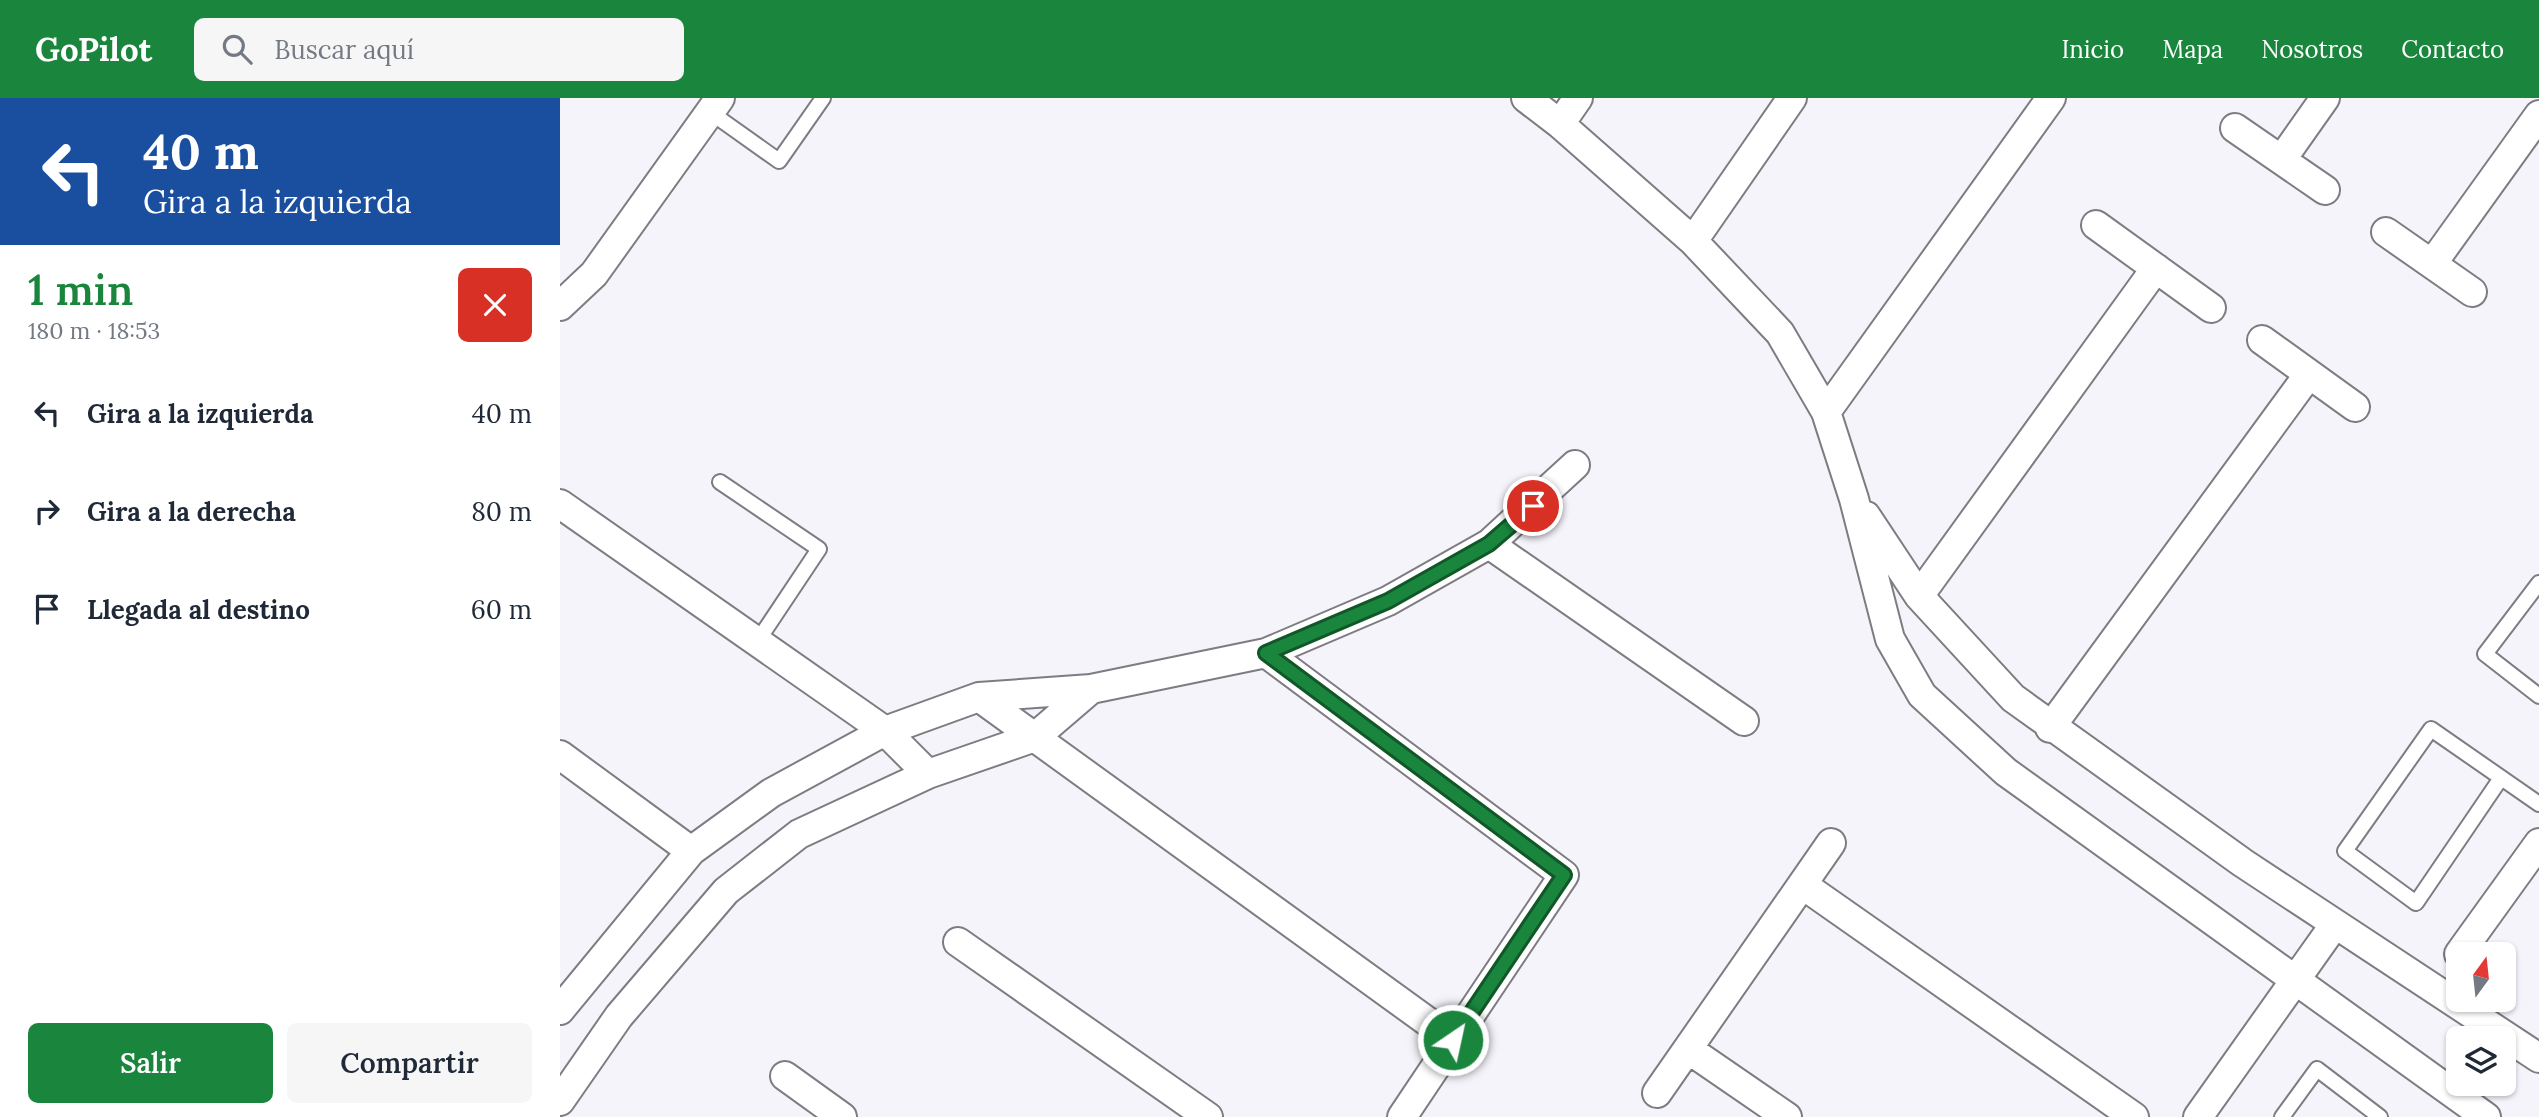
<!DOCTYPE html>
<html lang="es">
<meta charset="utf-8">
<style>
body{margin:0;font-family:Lora,serif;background:#f6f6f7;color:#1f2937;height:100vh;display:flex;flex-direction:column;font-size:26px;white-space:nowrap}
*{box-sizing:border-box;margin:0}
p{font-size:23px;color:#747a83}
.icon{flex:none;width:38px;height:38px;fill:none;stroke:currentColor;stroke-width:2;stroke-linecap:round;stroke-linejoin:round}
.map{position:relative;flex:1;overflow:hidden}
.drawer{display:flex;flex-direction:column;background:#fff;width:560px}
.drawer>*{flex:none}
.hud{background:#1a4fa0;color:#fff;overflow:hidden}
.needle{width:46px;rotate:15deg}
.controls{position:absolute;left:1886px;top:844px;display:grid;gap:14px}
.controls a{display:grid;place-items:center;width:70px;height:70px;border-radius:10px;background:#fff;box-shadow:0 2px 5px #0004;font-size:35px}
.pin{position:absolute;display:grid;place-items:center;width:60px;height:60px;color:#fff;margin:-30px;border:4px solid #fff;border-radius:50%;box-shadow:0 2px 7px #0007}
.me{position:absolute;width:77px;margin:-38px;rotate:34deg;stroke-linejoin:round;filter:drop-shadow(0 0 5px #0008)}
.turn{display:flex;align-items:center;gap:24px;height:147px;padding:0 28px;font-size:32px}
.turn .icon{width:91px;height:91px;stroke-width:2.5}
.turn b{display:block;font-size:49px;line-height:60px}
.round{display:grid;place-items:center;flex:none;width:74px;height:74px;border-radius:10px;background:#f6f6f7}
.overview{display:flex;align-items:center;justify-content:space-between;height:119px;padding:0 28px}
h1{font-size:42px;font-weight:600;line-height:52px;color:#1a863d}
.cta{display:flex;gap:14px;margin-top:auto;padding:14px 28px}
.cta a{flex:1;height:80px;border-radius:10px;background:#1a863d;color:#fff;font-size:28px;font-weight:600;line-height:80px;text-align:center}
.cta a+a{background:#f6f6f7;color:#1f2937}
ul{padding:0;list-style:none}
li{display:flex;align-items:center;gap:21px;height:98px;padding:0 28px}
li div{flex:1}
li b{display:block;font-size:26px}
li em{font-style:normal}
header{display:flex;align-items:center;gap:42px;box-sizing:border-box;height:98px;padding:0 35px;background:#1a863d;color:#fff}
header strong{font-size:33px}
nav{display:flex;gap:38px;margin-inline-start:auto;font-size:24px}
.search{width:490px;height:63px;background:#f6f6f7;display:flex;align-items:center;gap:18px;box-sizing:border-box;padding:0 24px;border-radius:10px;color:#747a83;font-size:26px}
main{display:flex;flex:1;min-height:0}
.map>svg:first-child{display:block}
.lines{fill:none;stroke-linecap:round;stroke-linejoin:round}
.service-casing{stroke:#7e7c82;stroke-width:18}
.minor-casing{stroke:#7e7c82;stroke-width:32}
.service{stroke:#fff;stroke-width:14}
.minor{stroke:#fff;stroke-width:28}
.route-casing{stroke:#115728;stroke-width:18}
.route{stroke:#1a863d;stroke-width:12}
</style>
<header>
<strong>GoPilot</strong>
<div class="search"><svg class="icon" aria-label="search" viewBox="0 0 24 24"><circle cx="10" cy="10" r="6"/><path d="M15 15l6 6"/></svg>Buscar aquí</div>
<nav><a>Inicio</a><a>Mapa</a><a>Nosotros</a><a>Contacto</a></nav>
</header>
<main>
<section class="drawer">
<div class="hud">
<div class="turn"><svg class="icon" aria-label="left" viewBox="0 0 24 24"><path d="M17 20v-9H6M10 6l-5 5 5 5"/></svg><div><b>40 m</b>Gira a la izquierda</div></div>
</div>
<div class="overview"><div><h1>1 min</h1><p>180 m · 18:53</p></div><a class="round" style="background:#d93025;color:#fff"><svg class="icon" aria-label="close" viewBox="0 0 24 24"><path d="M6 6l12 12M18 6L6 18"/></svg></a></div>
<ul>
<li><svg class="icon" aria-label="left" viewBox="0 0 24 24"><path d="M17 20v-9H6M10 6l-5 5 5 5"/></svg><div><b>Gira a la izquierda</b></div><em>40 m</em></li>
<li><svg class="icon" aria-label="right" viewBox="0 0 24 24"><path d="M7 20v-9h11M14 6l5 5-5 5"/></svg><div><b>Gira a la derecha</b></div><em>80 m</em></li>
<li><svg class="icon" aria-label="arrive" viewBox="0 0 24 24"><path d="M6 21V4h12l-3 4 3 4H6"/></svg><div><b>Llegada al destino</b></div><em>60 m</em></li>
</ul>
<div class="cta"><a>Salir</a><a>Compartir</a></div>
</section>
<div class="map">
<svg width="1979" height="1019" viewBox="0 0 1979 1019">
<rect width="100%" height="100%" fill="#f6f4fb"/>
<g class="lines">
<g class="service-casing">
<path id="service" d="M150 14 219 63 263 0
M160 384 259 451 197 544
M1979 485 1925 556 1979 598
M1941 680 1856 805 1785 753 1871 631 1979 706
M1722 1019 1757 971 1820 1019"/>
</g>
<g class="minor-casing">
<path id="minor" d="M966 0 1000 26 1133 143 1220 235 1266 314 1294 401 1330 541 1362 597 1446 674 1926 1019
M1000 26 1018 0
M1675 30 1765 92
M1722 61 1765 0
M1536 127 1651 210
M1826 134 1912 194
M1133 143 1232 0
M1872 166 1979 17
M0 208 34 176 160 0
M1702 242 1795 309
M1266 314 1491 0
M0 406 325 633 368 676
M1306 418 1359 498 1453 600 1683 765 1979 960
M929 446 1184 623
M1359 498 1596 170
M706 555 1004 777 842 1019
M419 599 893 942
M1490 630 1749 276
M0 657 131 753
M1243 787 1574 1019
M398 844 648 1019
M1899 856 1979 745
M0 912 131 753 211 695 325 633 419 599 531 591 706 555 828 503 929 446 1015 367
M1128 951 1227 1019
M225 978 282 1019
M1097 995 1271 745
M0 1003 59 918 166 793 239 736 368 676 475 639 531 591
M1638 1019 1775 826"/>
</g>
<use href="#service" class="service"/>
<use href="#minor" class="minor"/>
</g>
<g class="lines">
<g class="route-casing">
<path id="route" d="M893 942 1004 777 706 555 828 503 929 446 973 408"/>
</g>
<use href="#route" class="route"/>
</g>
</svg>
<div class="controls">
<a><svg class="needle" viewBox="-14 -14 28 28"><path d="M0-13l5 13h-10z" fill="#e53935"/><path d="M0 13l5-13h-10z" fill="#747a83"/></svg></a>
<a><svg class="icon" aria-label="layers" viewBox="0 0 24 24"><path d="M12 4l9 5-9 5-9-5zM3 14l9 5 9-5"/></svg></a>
</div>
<div class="pin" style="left:973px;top:408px;background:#d93025"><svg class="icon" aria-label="arrive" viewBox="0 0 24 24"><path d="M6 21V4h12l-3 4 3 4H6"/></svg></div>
<svg class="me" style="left:893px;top:942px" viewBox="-20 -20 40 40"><circle r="17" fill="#1a863d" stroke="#fff" stroke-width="3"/><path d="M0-11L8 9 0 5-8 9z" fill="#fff"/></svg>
</div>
</main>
